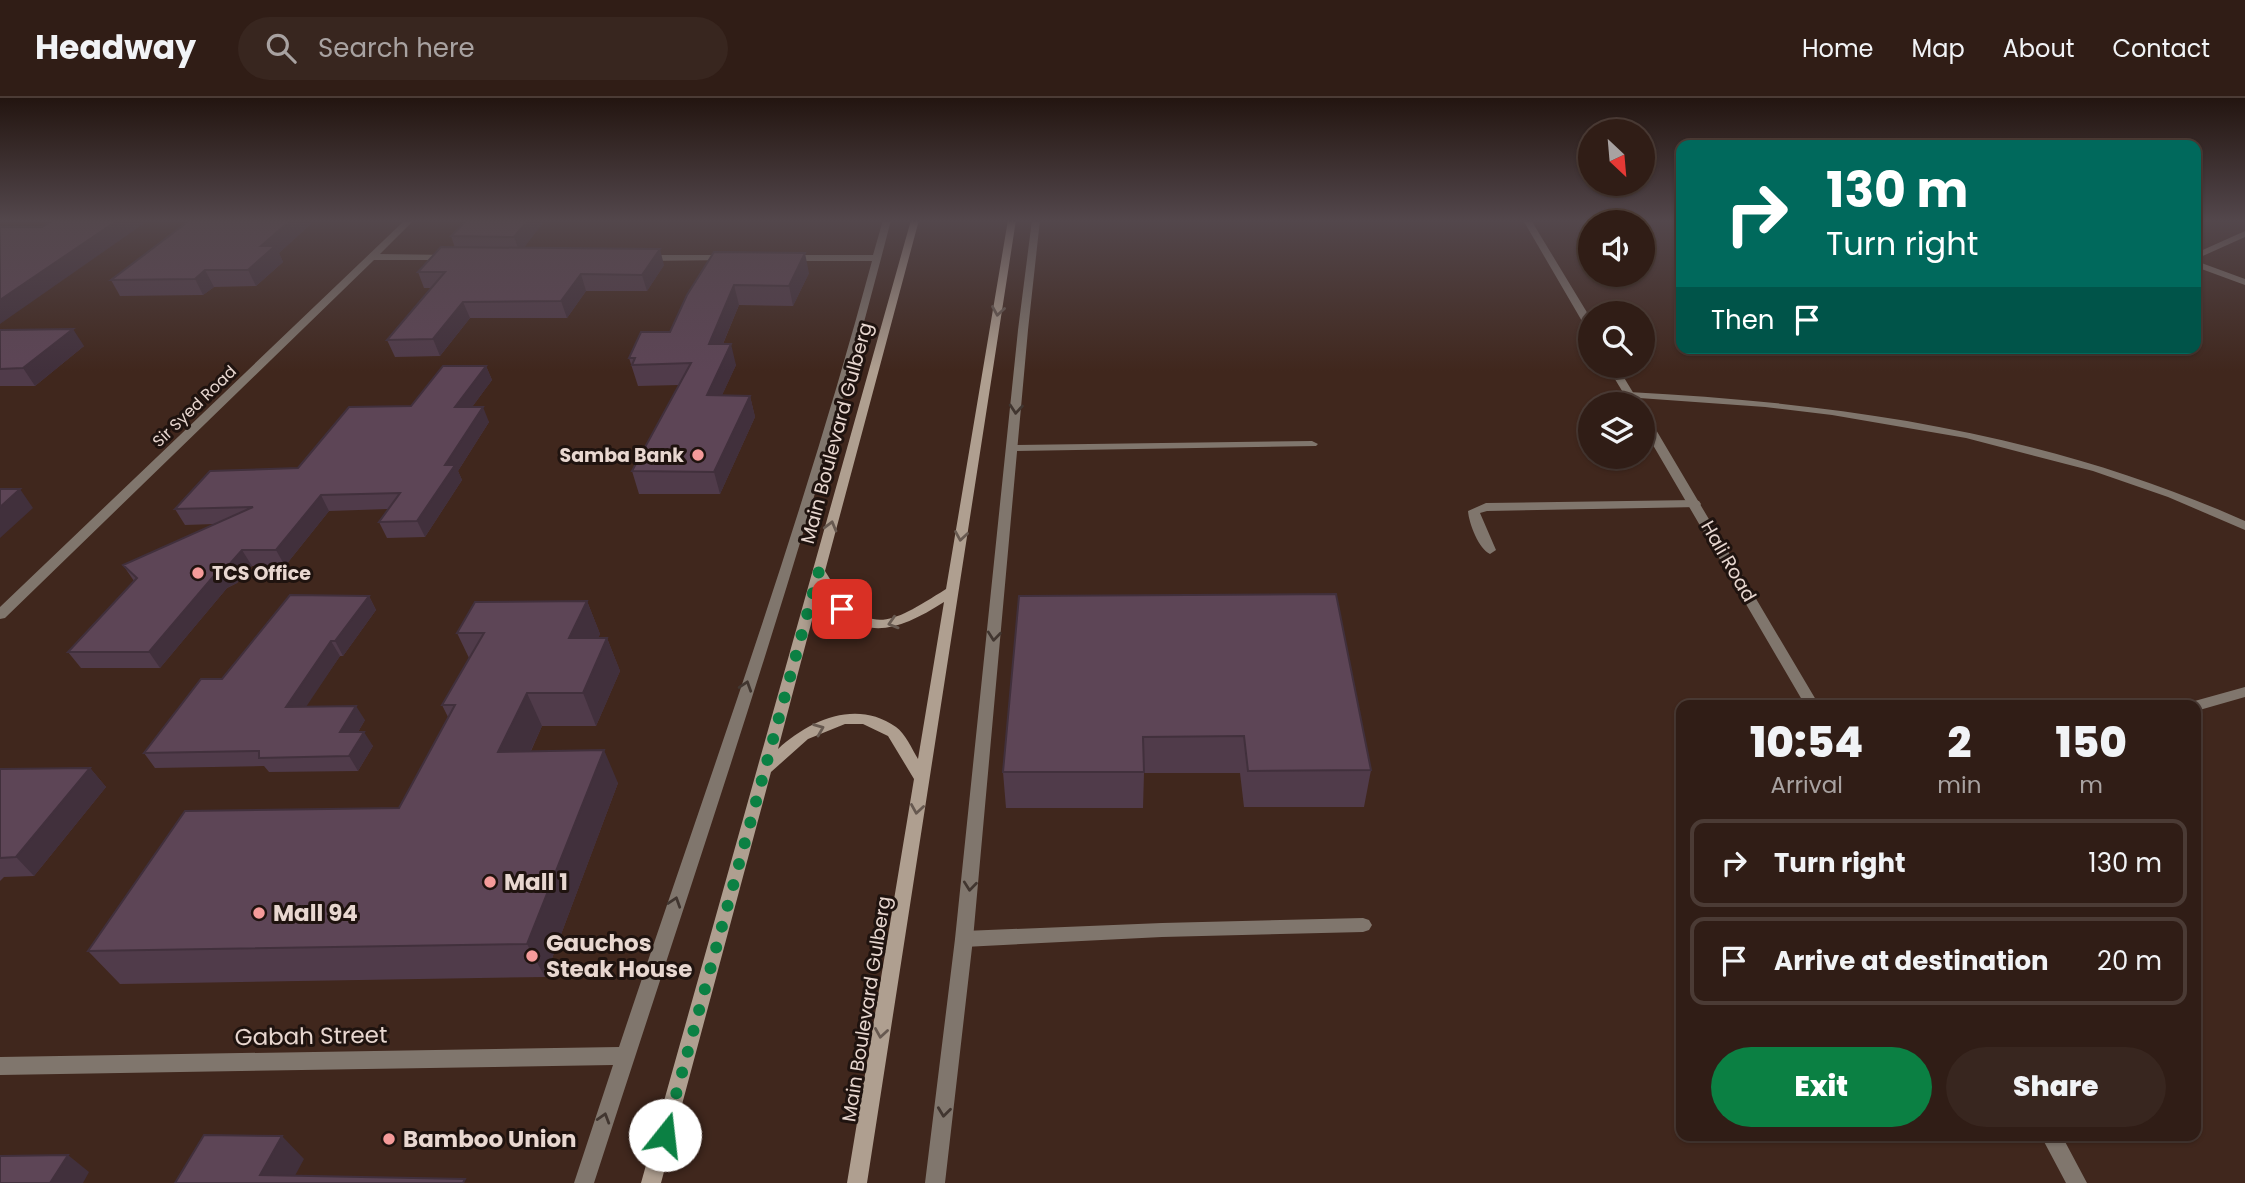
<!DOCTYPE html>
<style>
body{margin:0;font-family:Poppins,sans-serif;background:#38261f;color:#f1f3f6;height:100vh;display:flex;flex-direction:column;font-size:26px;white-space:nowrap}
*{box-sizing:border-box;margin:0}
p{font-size:23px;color:#a8a2a1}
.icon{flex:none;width:38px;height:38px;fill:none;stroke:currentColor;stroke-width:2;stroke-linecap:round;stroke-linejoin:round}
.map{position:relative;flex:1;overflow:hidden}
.sheet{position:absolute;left:1676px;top:602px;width:525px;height:441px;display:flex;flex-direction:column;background:#301d16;border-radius:14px;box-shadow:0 2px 5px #0004,0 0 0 2px #4b3b35}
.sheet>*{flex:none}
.top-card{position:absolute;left:1676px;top:42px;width:525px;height:214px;border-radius:14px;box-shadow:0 2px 5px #0004,0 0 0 2px #4b3b35;background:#00695c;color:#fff;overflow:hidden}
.needle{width:46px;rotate:154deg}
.fabs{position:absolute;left:1578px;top:21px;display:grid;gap:14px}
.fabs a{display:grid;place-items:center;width:77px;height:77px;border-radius:50%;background:#301d16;box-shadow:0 2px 5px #0004,0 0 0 2px #4b3b35;font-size:35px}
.pin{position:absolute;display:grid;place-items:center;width:60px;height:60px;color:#fff;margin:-30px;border-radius:14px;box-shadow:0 4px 10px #0006}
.me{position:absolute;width:77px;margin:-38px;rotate:16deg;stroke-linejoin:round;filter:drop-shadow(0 0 5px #0008)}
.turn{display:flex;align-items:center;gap:24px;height:147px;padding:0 35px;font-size:32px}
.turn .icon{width:91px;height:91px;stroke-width:2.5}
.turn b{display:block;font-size:49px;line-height:60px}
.then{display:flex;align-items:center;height:66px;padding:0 35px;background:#0003;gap:14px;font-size:26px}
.eta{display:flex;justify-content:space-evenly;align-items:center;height:119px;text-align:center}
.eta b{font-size:42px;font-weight:800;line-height:49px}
.button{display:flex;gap:14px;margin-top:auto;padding:14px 35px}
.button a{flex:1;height:80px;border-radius:42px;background:#0b8043;color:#fff;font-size:28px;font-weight:800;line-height:80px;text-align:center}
.button a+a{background:#38261f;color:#f1f3f6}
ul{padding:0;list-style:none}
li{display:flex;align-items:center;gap:21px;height:88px;margin:0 14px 10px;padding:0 21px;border:4px solid #4b3b35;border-radius:14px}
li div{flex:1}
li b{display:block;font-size:26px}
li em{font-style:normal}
header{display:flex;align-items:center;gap:42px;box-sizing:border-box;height:98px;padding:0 35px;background:#301d16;border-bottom:2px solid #4b3b35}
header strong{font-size:33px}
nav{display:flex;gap:38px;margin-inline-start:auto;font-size:24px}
.search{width:490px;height:63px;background:#38261f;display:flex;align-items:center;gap:18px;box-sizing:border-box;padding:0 24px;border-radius:38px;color:#a8a2a1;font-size:26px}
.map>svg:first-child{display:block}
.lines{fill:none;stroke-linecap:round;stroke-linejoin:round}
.service{fill:#80766d;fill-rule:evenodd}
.minor{fill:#80766d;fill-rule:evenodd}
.tertiary{fill:#80766d;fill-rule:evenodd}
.secondary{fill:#af9f90;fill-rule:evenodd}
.wall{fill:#503b4a}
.shaded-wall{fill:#41303c}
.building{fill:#5d4556;stroke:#41303c;stroke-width:2}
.oneway{stroke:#675950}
.oneway2{stroke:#413630}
.route{stroke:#0b8043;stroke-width:12;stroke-dasharray:0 21.6}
.poi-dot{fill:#f59b9a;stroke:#1f130f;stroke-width:2.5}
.labels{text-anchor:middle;stroke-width:6;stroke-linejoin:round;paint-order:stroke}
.far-street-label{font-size:16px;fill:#e8d7d0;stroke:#1f130f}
.street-label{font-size:19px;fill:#e8d7d0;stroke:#1f130f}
.poi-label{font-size:19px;font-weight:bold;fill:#e8d7d0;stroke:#1f130f;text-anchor:end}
.near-poi-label{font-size:23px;font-weight:bold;fill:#e8d7d0;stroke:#1f130f;text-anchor:start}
.near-street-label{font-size:23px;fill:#e8d7d0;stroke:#1f130f}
</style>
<header>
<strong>Headway</strong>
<div class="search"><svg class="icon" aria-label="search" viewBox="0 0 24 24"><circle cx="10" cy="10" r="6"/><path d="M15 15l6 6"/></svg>Search here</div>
<nav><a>Home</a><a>Map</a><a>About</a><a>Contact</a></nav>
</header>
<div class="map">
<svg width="2245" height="1085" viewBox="0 0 2245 1085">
<rect width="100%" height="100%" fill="#40271d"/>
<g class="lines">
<path class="service" d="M1312 343 1318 346 1316 348 1013 353 1007 350 1013 347Z
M1363 820 1369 822 1372 827 1369 832 1363 834 1162 839 964 849 958 846 955 841 958 836 964 833 1162 825Z"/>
<path class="minor" d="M405 122H414L380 156 450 157 455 160 453 162H374L5 520 0 521V509Z
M883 122H891C808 447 697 766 594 1085H574L613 967 0 977V959L619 949C706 688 801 429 872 163H787L782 160 787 157H873Z
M1032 122H1040L1028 232 973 841 945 1085H925L955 841 1018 232Z
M2245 133V139L2196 161V155Z
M728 157 733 160 731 162 643 163 638 160 643 157Z
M1629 294C1842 305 2049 335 2245 423V432L2168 399 2093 373 1966 340 1832 317 1765 309 1625 299 1624 297Z
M1695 402 1699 403 1701 406 1699 409 1487 413 1480 415 1496 452 1490 456C1479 451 1469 426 1468 413L1486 405Z
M2245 589V599L2196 613V607H2189L2191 604Z"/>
<path class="tertiary" d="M1523 122H1531L1591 221V233L1586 230Z
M2196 163 2245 181V187L2196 169Z
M1607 268H1617L1640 306H1630Z
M1643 317 1649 320 1819 607H1805L1643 330Z
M2041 1038H2062L2087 1085H2066Z"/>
<path class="secondary" d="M911 122H919L825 473C866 541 886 529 946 491L1008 122H1016L867 1085H847L914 681 888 638 863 626H845L808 641 771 674 661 1085H641ZM821 488C855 547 894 536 944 504L918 661C912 651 905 635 896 629 856 601 810 622 778 651Z"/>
</g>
<path class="wall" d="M190 122H315L279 155 283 164 256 188 214 189 203 197 120 198 111 182Z
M467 122H540L542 126 523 150 664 167 647 193H586L567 220H470L440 258 395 259 387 242 431 190H424L418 174 455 150 451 138Z
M714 154 809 175 793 208 739 207 723 246 736 267 722 297 750 298 755 319 720 396H639L632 373 679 287 638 288 629 260 670 234Z
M0 232 84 248 35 288H0Z
M486 268 492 282 472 309 489 324 458 373 462 382 425 439 387 440 379 424 388 411 329 413 285 468H252L237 485 227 490 160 570H81L68 554 134 483 123 467 215 426 185 427 175 411 298 370Z
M369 498 376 512 343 558H340L305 609 365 622 358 634 373 648 358 673 269 674 264 668 155 670 144 655 222 581Z
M1019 498 1371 672 1364 709H1244L1240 675H1144L1143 710H1006L1003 674Z
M587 503 600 536 598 540H607L620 573 596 628H542L531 653 618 685 545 879 120 886 88 853 399 710 448 619 442 607 469 560 457 535Z
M90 670 106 689 34 778 4 779 0 783V671Z"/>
<path class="shaded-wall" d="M118 122H149L0 226V202Z
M291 122H315L279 155 283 164 256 188 248 172 261 148Z
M528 122H540L542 126 520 155 514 139Z
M660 151 664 167 647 193 642 177Z
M805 155 809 175 793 208 789 188Z
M205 172 214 189 203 197 195 181Z
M581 176 586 193 567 220 561 203Z
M734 187 739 207 714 267 709 246Z
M463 204 470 220 440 258 433 241Z
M73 231 84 248 35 288 23 270Z
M731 246 736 267 712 319 707 297Z
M486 268 492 282 461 324 455 309Z
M750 298 755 319 720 396 714 374Z
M483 309 489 324 458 373 462 382 425 439 417 423 445 367Z
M20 391 33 410 0 440V409Z
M321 397 329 413 285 468 276 452Z
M242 452 252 468 237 485 227 490 160 570 149 554 217 474Z
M369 498 376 512 343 558 335 543Z
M587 503 600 536 583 574 569 540Z
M607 540 620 573 596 628 583 595Z
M331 543 340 558 296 624 286 609Z
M527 595 542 628 515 687 498 654Z
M356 608 365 622 349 649 340 634Z
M364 634 373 648 358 673 349 658Z
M604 652 618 685 545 879 527 846Z
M90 670 106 689 34 778 16 759Z
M282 1038 304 1061 291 1085 260 1077Z
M68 1057 89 1074 83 1085H50Z"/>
<path class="building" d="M54 122H118L0 202V129H42Z
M190 122H291L261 148H275L248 172H205L195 181 111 182Z
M467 122H528L514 139 451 138Z
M441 149 660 151 642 177 581 176 561 203 463 204 433 241 387 242 445 174H418Z
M714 154 805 155 789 188 734 187 709 246H731L707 297 750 298 714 374 632 373 691 265 632 267 635 260H629L641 234H670L687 197Z
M73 231 23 270 0 271V232Z
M443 268H486L455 309H483L445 367H455L417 423 379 424 400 395 321 397 276 452H242L227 469 217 474 149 554H68L137 480 123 467 253 409 175 411 210 373 298 370 349 309 411 308Z
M0 391H20L0 409Z
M1336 496 1371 672 1248 673 1244 638 1143 639 1144 674H1003L1019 498Z
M290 497 369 498 335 543H331L286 609 356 608 340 634H364L349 658 259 660V653L144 655 201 581H222Z
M587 503 569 540H607L583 595H527L498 654 604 652 527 846 88 853 185 713 399 710 455 607H442L484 535H457L475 504Z
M90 670 16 759 0 760V671Z
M204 1037 282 1038 260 1077 465 1081 463 1085H175Z
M68 1057 50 1085H0V1058Z"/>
<defs><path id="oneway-chevron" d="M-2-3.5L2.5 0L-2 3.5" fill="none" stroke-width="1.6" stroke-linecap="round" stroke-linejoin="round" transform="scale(1.75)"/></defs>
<g class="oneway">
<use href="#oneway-chevron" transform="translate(998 213) rotate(99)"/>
<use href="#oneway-chevron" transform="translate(831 428) rotate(-75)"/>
<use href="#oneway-chevron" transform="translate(961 438) rotate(99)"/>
<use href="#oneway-chevron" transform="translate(893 525) rotate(163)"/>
<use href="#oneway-chevron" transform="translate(819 631) rotate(-22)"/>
<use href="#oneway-chevron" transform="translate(917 711) rotate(99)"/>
<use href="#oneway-chevron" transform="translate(881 935) rotate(99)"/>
</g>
<g class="oneway2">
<use href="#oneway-chevron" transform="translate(1016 311) rotate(95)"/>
<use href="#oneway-chevron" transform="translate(994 538) rotate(96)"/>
<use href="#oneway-chevron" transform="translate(746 588) rotate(-72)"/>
<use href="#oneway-chevron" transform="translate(970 788) rotate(96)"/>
<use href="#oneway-chevron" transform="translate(675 804) rotate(-72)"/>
<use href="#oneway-chevron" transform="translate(944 1014) rotate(97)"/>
<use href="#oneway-chevron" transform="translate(604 1020) rotate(-73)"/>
</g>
<linearGradient id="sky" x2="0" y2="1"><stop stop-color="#231510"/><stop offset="0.45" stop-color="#53474c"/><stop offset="1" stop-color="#53474c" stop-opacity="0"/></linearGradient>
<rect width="2245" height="273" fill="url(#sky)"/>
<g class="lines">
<path class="route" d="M665 1037 819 473 833 500 842 511"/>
</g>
<g class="poi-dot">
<circle cx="698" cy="357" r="7"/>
<circle cx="198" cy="475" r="7"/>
<circle cx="490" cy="784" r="7"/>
<circle cx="259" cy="815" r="7"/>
<circle cx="532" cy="858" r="7"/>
<circle cx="389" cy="1041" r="7"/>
</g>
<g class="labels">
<g class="far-street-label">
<text transform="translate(194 308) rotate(-44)" y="6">Sir Syed Road</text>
</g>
<g class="street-label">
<text transform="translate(836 335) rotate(-75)" y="7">Main Boulevard Gulberg</text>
<text transform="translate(1729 463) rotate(60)" y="7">Hali Road</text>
<text transform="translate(866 911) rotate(-81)" y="7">Main Boulevard Gulberg</text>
</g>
<g class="poi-label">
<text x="684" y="364">Samba Bank</text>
<text x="212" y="482" text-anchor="start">TCS Office</text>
</g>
<g class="near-poi-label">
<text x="504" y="792">Mall 1</text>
<text x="273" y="823">Mall 94</text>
<text x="546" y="853">Gauchos<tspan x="546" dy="26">Steak House</tspan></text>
<text x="403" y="1049">Bamboo Union</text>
</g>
<g class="near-street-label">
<text transform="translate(311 938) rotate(-1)" y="8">Gabah Street</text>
</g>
</g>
</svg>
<div class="fabs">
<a><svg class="needle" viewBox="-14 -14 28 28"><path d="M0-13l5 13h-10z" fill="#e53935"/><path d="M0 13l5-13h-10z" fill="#a8a2a1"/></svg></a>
<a><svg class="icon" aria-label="sound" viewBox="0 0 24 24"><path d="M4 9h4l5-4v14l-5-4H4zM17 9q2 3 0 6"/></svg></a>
<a><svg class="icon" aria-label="search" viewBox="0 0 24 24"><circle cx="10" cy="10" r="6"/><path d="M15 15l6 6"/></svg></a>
<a><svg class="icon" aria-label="layers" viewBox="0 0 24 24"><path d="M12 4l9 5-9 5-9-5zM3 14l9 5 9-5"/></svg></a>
</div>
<div class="pin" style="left:842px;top:511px;background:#d93025"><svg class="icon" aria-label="arrive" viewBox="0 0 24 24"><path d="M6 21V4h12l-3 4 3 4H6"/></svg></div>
<svg class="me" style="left:665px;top:1037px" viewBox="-20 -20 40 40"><circle r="19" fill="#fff"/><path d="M0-13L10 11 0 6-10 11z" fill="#0b8043"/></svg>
<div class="top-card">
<div class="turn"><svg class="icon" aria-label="right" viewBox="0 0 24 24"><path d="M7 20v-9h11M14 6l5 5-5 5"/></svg><div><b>130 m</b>Turn right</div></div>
<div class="then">Then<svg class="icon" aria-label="arrive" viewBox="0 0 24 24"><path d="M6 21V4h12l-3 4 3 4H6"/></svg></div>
</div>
<section class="sheet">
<div class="eta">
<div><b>10:54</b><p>Arrival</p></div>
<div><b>2</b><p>min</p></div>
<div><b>150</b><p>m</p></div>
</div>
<ul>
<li><svg class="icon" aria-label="right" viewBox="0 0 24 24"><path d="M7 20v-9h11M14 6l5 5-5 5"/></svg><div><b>Turn right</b></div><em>130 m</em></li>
<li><svg class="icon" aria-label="arrive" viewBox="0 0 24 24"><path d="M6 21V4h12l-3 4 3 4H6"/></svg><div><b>Arrive at destination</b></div><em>20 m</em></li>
</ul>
<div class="button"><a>Exit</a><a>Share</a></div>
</section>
</div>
